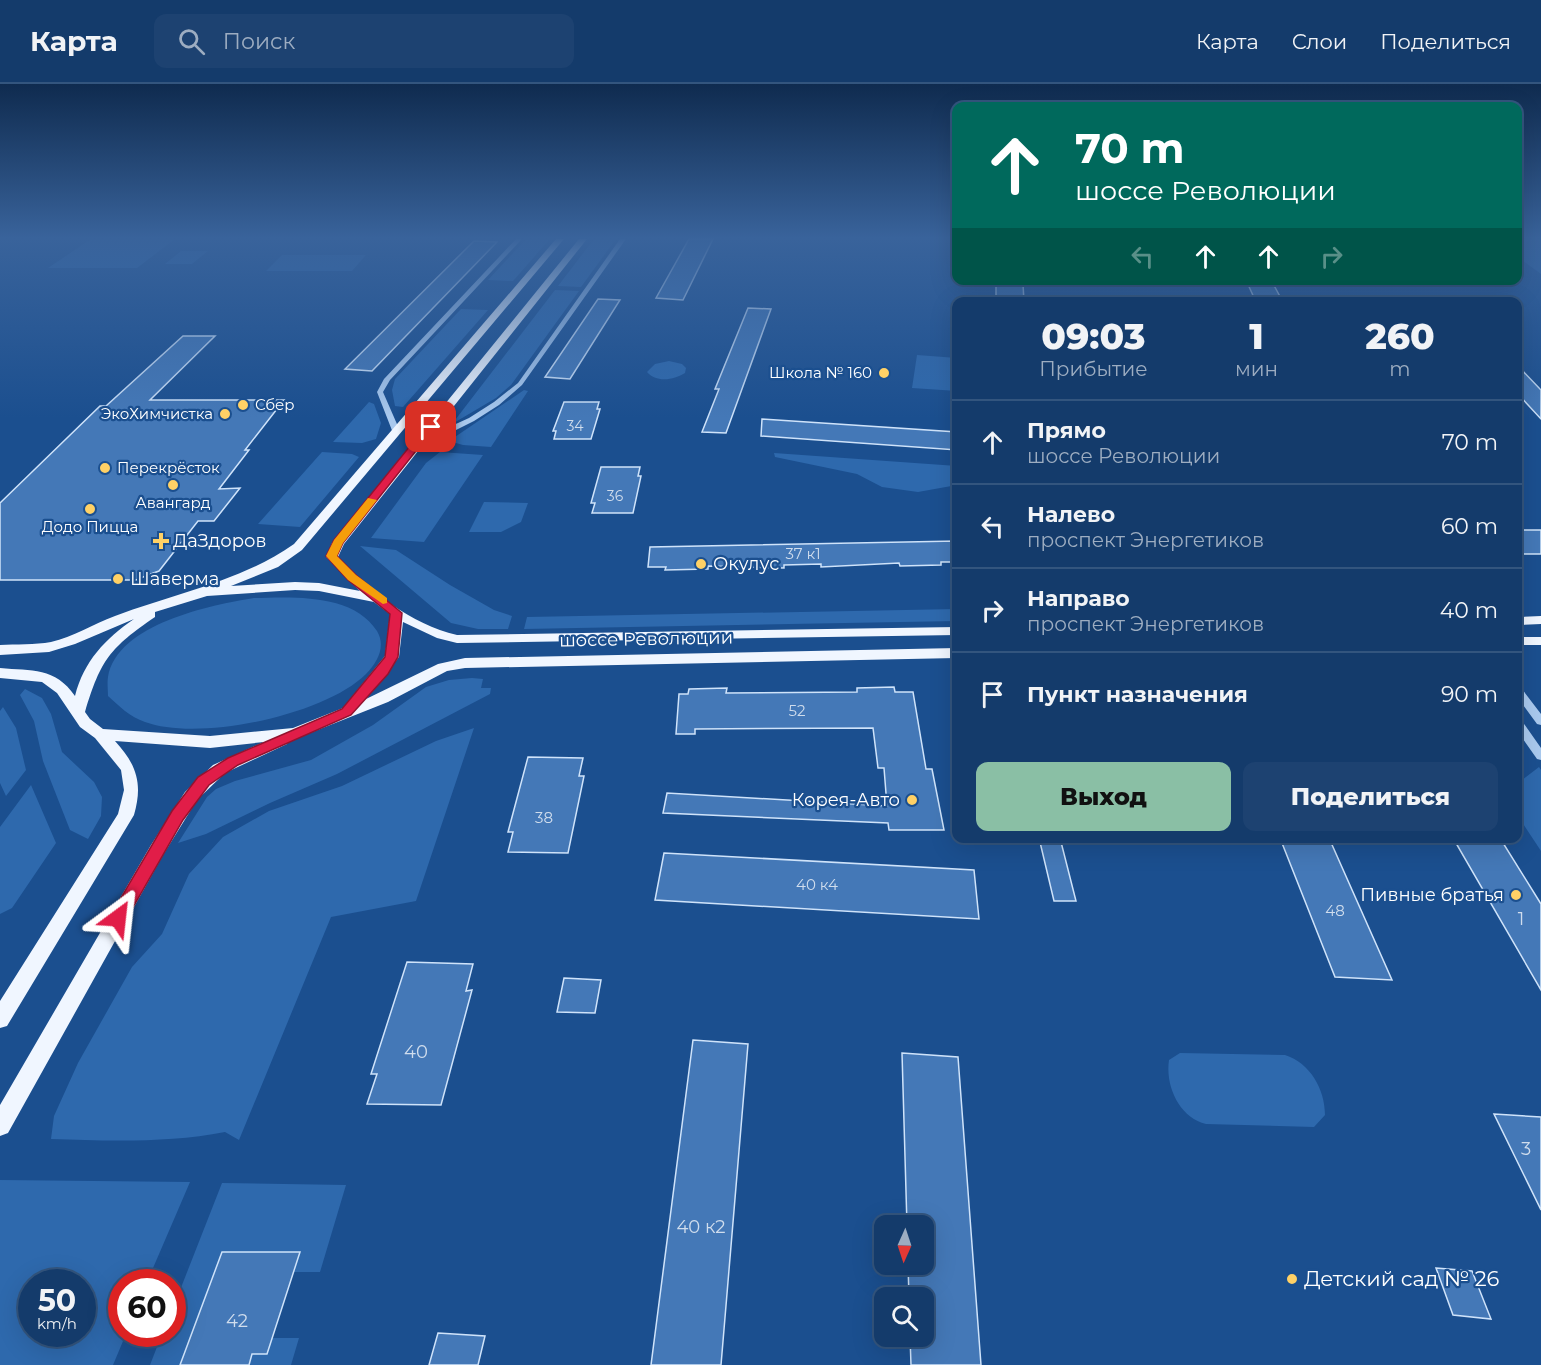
<!DOCTYPE html>
<html lang="ru">
<meta charset="utf-8">
<style>
body{margin:0;font-family:Montserrat,sans-serif;background:#1d4271;color:#f1f3f6;height:100vh;display:flex;flex-direction:column;font-size:22px;white-space:nowrap}
*{box-sizing:border-box;margin:0}
p{font-size:20px;color:#9dadc1}
.icon{flex:none;width:33px;height:33px;fill:none;stroke:currentColor;stroke-width:2;stroke-linecap:round;stroke-linejoin:round}
.map{position:relative;flex:1;overflow:hidden}
.sheet{position:absolute;left:952px;top:213px;width:570px;height:546px;display:flex;flex-direction:column;background:#143b6b;border-radius:12px;box-shadow:0 6px 24px #0002,0 0 0 2px #33557e}
.sheet>*{flex:none}
.banner{position:absolute;left:952px;top:18px;width:570px;height:183px;border-radius:12px;box-shadow:0 6px 24px #0002,0 0 0 2px #33557e;background:#00695c;color:#fff;overflow:hidden}
.needle{width:39px;rotate:183deg}
.tools{position:absolute;left:874px;top:1131px;display:grid;gap:12px}
.tools a{display:grid;place-items:center;width:60px;height:60px;border-radius:12px;background:#143b6b;box-shadow:0 6px 24px #0002,0 0 0 2px #33557e;font-size:30px}
.speed{position:absolute;left:18px;top:1185px;display:flex;gap:12px;font-size:30px;font-weight:700;text-align:center}
.speed>*{display:grid;place-content:center;width:78px;height:78px;border-radius:50%;background:#143b6b;box-shadow:0 6px 24px #0002,0 0 0 2px #33557e;line-height:1}
.speed small{font-size:15px;font-weight:400}
.speed .limit{border:9px solid #d22;background:#fff;color:#111}
.pin{position:absolute;display:grid;place-items:center;width:51px;height:51px;color:#fff;margin:-26px;border-radius:12px;box-shadow:0 3px 9px #0006}
.me{position:absolute;width:66px;margin:-33px;rotate:30deg;stroke-linejoin:round;filter:drop-shadow(0 0 4px #0008)}
.turn{display:flex;align-items:center;gap:21px;height:126px;padding:0 24px;font-size:27px}
.turn .icon{width:78px;height:78px;stroke-width:2.5}
.turn b{display:block;font-size:42px;line-height:51px}
.lanes{display:flex;align-items:center;height:57px;padding:0 24px;background:#0003;justify-content:center;gap:30px;direction:ltr}
.lanes .off{opacity:.35}
.eta{display:flex;justify-content:space-evenly;align-items:center;height:102px;text-align:center}
.eta b{font-size:36px;font-weight:800;line-height:42px}
.action{display:flex;gap:12px;margin-top:auto;padding:12px 24px}
.action a{flex:1;height:69px;border-radius:12px;background:#8abfa5;color:#111;font-size:24px;font-weight:800;line-height:69px;text-align:center}
.action a+a{background:#1d4271;color:#f1f3f6}
ul{padding:0;list-style:none}
li{display:flex;align-items:center;gap:18px;height:84px;padding:0 24px;border-top:2px solid #33557e}
li div{flex:1}
li b{display:block;font-size:22px}
li em{font-style:normal}
header{display:flex;align-items:center;gap:36px;box-sizing:border-box;height:84px;padding:0 30px;background:#143b6b;border-bottom:2px solid #33557e}
header strong{font-size:28px}
nav{display:flex;gap:33px;margin-inline-start:auto;font-size:21px}
.search{width:420px;height:54px;background:#1d4271;display:flex;align-items:center;gap:15px;box-sizing:border-box;padding:0 21px;border-radius:12px;color:#9dadc1;font-size:22px}
.map>svg:first-child{display:block}
.green{fill:#2e69ad;fill-rule:evenodd}
.building{fill:#4478b7;stroke:#cfe3fa;stroke-width:1.5}
.lines{fill:none;stroke-linecap:round;stroke-linejoin:round}
.minor{fill:#a9c9ee;fill-rule:evenodd}
.major{fill:#f0f6ff;fill-rule:evenodd}
.route{fill:#e11d48;stroke:#92132f;stroke-width:1.5}
.slow{fill:#f59e0b}
.poi-dot{fill:#ffd166;stroke:#1b4f8f;stroke-width:2}
.labels{text-anchor:middle;stroke-width:4.5;stroke-linejoin:round;paint-order:stroke}
.far-number-label{font-size:14px;fill:#d0dded}
.far-poi-label{font-size:15px;fill:#fff;stroke:#1b4f8f;text-anchor:end}
.number-label{font-size:15px;fill:#d0dded}
.poi-label{font-size:18px;fill:#fff;stroke:#1b4f8f;text-anchor:start}
.street-label{font-size:18px;fill:#fff;stroke:#1b4f8f}
.near-number-label{font-size:18px;fill:#d0dded}
.near-poi-label{font-size:21px;fill:#fff;stroke:#1b4f8f;text-anchor:start}
</style>
<header>
<strong>Карта</strong>
<div class="search"><svg class="icon" aria-label="search" viewBox="0 0 24 24"><circle cx="10" cy="10" r="6"/><path d="M15 15l6 6"/></svg>Поиск</div>
<nav><a>Карта</a><a>Слои</a><a>Поделиться</a></nav>
</header>
<div class="map">
<svg width="1541" height="1281" viewBox="0 0 1541 1281">
<rect width="100%" height="100%" fill="#1b4f8f"/>
<path class="green" d="M91 155H175L137 184H48Z
M526 155H550L513 197 488 196Z
M594 155H616L581 203 558 202Z
M1518 155H1541V190L1518 173Z
M181 167H208L192 180H165Z
M282 171H366L352 187H266Z
M555 206 579 207 511 301 496 314 452 340Z
M461 225 488 226 403 323 395 322 392 306 395 295Z
M917 271 957 274V307L912 304Z
M669 277 682 280 686 284 685 289C674 296 656 299 647 288L655 280Z
M524 306 528 307 491 363 463 361 449 357Z
M369 318 374 320 381 339 376 355 362 359 333 358Z
M322 368 352 370 359 373 300 443 258 440Z
M440 368 483 371 424 458 371 454 426 379Z
M774 369 957 382V401L918 408 882 403 857 390 775 373Z
M484 418 528 419 521 438 501 448H469Z
M360 462 396 466 450 501 494 526 512 532 508 545H478L451 539Z
M254 514C292 513 353 509 377 547 386 562 378 578 366 590 325 631 199 658 145 638 130 633 119 622 108 612 108 606 107 599 108 593 117 540 211 521 254 514Z
M957 525V537L524 545 527 533Z
M472 594 483 595 481 604H491L490 610 337 690 270 719 206 750 178 759 207 713 216 705 235 697 311 676 373 641 426 603 449 596Z
M25 605 42 614 51 630 62 668 94 698 102 713 101 732 88 755 70 746 43 677 34 637 20 611Z
M3 623 16 644 26 686 6 712 0 699V627Z
M474 644 416 817 331 833 239 1056 225 1048C169 1059 109 1057 51 1055L54 1032 78 979 132 883 162 850 189 790 223 753 269 727 342 702 436 657Z
M1539 683 1541 686V767L1518 732V699Z
M31 701 56 759 12 824 0 830V743Z
M1180 969 1285 971C1310 979 1325 1005 1325 1031L1314 1043 1206 1040C1180 1034 1165 1003 1169 976Z
M0 1096 190 1098 147 1198H122V1250H126L113 1281H0ZM32 1198H82V1250H32Z
M222 1099 346 1101 320 1188H293L299 1168H222L180 1281H150L162 1250H172L173 1224Z
M272 1254H299L291 1281H249L252 1270H267Z"/>
<path class="building" d="M689 155H713L683 216 656 214Z
M474 157 497 158 372 287 345 285Z
M1246 196H1271L1283 218H1256Z
M996 199 1023 200 1024 218H996Z
M598 215 620 216 570 295 545 293Z
M748 224 771 225 726 349 702 348 719 305H715Z
M183 252H215L150 316H284L245 366H249L219 405 240 404 214 437H198L159 487 148 491 136 496H0V419L100 322H106Z
M1518 282 1541 306V335L1518 310Z
M564 318H599L597 325H600L591 355H554L556 347H553Z
M762 335 957 348V366L761 352Z
M601 383H640L638 392H641L633 429H592L595 419H591Z
M1518 446H1541V470H1518Z
M957 457V478H941V481L900 482 899 479 821 483V480L784 481V484L708 482V485L665 486 666 483H648L650 463Z
M894 603 895 608H913L926 685H932L944 746H889L888 739 663 729 667 709 887 722 884 684H878L873 644 695 645V650H676L679 610H688L689 605 727 604 726 609 857 608V604Z
M528 673 583 674 579 692H584L568 769 508 768 513 748H508Z
M1039 754H1060L1076 817H1054Z
M1280 754H1329L1392 896 1335 893Z
M1453 754H1500L1541 820V906Z
M664 769 974 786 979 835 655 816Z
M407 878 473 880 466 907 472 906 441 1021 367 1020 377 990H371Z
M564 894 601 896 595 929 557 928Z
M693 956 748 960 721 1281H651Z
M902 969 958 973 981 1281H911L910 1252H924V1214H909L908 1180H924V1142H907Z
M1494 1030 1541 1033V1126Z
M222 1168H300L267 1270H252L249 1281H180Z
M1436 1184 1472 1187 1491 1235 1453 1231Z
M438 1249 485 1252 478 1281H429Z"/>
<g class="lines">
<path class="minor" d="M516 155H522L390 296 383 308 400 347 393 349 377 308 384 295Z
M620 155H626L522 301 499 321 474 337 434 357 420 363H414V359L469 334 494 318 518 299Z
M1518 603 1522 605 1541 630V641L1537 640 1518 614Z
M1518 636 1522 637 1541 664V676L1537 675 1518 648Z"/>
<path class="major" d="M556 155H564L302 466 278 483 231 502 295 498 319 499 360 507 326 473 332 459 579 155H587L344 460 338 473C369 507 411 540 457 551L957 543V551L457 559 437 554 403 538 399 573 366 615 438 580 465 574 957 564V574L465 584 447 587 388 618 300 653 289 655 287 660 225 689 197 716 163 771 8 1049 0 1052V1021L151 761 185 708 213 681 264 658 210 664 115 657C137 681 143 700 134 731L7 942 0 944V917L118 730 124 706 121 686 95 654 80 643 57 609 42 598 0 594V584C32 587 55 583 75 612 84 577 105 555 134 535L75 560 49 568 0 571V561C16 560 35 561 51 558 73 553 93 540 115 532 176 509 240 498 294 460ZM295 506 319 507 374 518 390 530 385 572 343 624 293 644 210 652 103 645 90 635 85 628C101 575 110 564 155 533V528L207 512Z
M1541 532V540L1518 541V533Z
M1518 553H1541V561H1518Z"/>
</g>
<linearGradient id="sky" x2="0" y2="1"><stop stop-color="#0f2b4f"/><stop offset="0.46" stop-color="#39639b"/><stop offset="1" stop-color="#39639b" stop-opacity="0"/></linearGradient>
<rect width="1541" height="334" fill="url(#sky)"/>
<path class="route" d="M427 341 435 343 343 459 337 472 356 491 402 529 398 573 388 590 351 631 238 681 209 701 183 736 124 839H112L110 834 112 829 172 727 198 693 228 674 342 625 385 573 390 530 348 496 326 472 334 456Z"/>
<path class="slow" d="M368 414 377 416 343 459 337 472 356 491 387 514V519L383 520 348 496 326 472 334 456Z"/>
<g class="poi-dot">
<circle cx="884" cy="289" r="6"/>
<circle cx="243" cy="321" r="6"/>
<circle cx="225" cy="330" r="6"/>
<circle cx="105" cy="384" r="6"/>
<circle cx="173" cy="401" r="6"/>
<circle cx="90" cy="425" r="6"/>
<path d="M158 448h6v6h6v6h-6v6h-6v-6h-6v-6h6z"/>
<circle cx="701" cy="480" r="6"/>
<circle cx="118" cy="495" r="6"/>
<circle cx="912" cy="716" r="6"/>
<circle cx="1516" cy="811" r="6"/>
<circle cx="1292" cy="1195" r="6"/>
</g>
<g class="labels">
<g class="far-number-label">
<text x="575" y="347">34</text>
<text x="615" y="417">36</text>
</g>
<g class="far-poi-label">
<text x="872" y="294">Школа № 160</text>
<text x="255" y="326" text-anchor="start">Сбер</text>
<text x="213" y="335">ЭкоХимчистка</text>
<text x="117" y="389" text-anchor="start">Перекрёсток</text>
<text x="173" y="424" text-anchor="middle">Авангард</text>
<text x="90" y="448" text-anchor="middle">Додо Пицца</text>
</g>
<g class="number-label">
<text x="803" y="475">37 к1</text>
<text x="797" y="632">52</text>
<text x="544" y="739">38</text>
<text x="817" y="806">40 к4</text>
<text x="1335" y="832">48</text>
</g>
<g class="poi-label">
<text x="173" y="463">ДаЗдоров</text>
<text x="713" y="486">Окулус</text>
<text x="130" y="501">Шаверма</text>
<text x="900" y="722" text-anchor="end">Корея-Авто</text>
<text x="1504" y="817" text-anchor="end">Пивные братья</text>
</g>
<g class="street-label">
<text transform="translate(646 555) rotate(-1)" y="6">шоссе Революции</text>
</g>
<g class="near-number-label">
<text x="1521" y="841">1</text>
<text x="416" y="974">40</text>
<text x="1526" y="1071">3</text>
<text x="701" y="1149">40 к2</text>
<text x="237" y="1243">42</text>
</g>
<g class="near-poi-label">
<text x="1304" y="1202">Детский сад № 26</text>
</g>
</g>
</svg>
<div class="tools">
<a><svg class="needle" viewBox="-14 -14 28 28"><path d="M0-13l5 13h-10z" fill="#e53935"/><path d="M0 13l5-13h-10z" fill="#9dadc1"/></svg></a>
<a><svg class="icon" aria-label="search" viewBox="0 0 24 24"><circle cx="10" cy="10" r="6"/><path d="M15 15l6 6"/></svg></a>
</div>
<div class="speed"><div>50<small>km/h</small></div><div class="limit">60</div></div>
<div class="pin" style="left:431px;top:343px;background:#d93025"><svg class="icon" aria-label="arrive" viewBox="0 0 24 24"><path d="M6 21V4h12l-3 4 3 4H6"/></svg></div>
<svg class="me" style="left:118px;top:834px" viewBox="-20 -20 40 40"><path d="M0-17L14 15 0 8-14 15z" fill="#e11d48" stroke="#fff" stroke-width="4"/></svg>
<div class="banner">
<div class="turn"><svg class="icon" aria-label="ahead" viewBox="0 0 24 24"><path d="M12 20V5M6 11l6-6 6 6"/></svg><div><b>70 m</b>шоссе Революции</div></div>
<div class="lanes"><svg class="icon off" aria-label="left" viewBox="0 0 24 24"><path d="M17 20v-9H6M10 6l-5 5 5 5"/></svg><svg class="icon" aria-label="ahead" viewBox="0 0 24 24"><path d="M12 20V5M6 11l6-6 6 6"/></svg><svg class="icon" aria-label="ahead" viewBox="0 0 24 24"><path d="M12 20V5M6 11l6-6 6 6"/></svg><svg class="icon off" aria-label="right" viewBox="0 0 24 24"><path d="M7 20v-9h11M14 6l5 5-5 5"/></svg></div>
</div>
<section class="sheet">
<div class="eta">
<div><b>09:03</b><p>Прибытие</p></div>
<div><b>1</b><p>мин</p></div>
<div><b>260</b><p>m</p></div>
</div>
<ul>
<li><svg class="icon" aria-label="ahead" viewBox="0 0 24 24"><path d="M12 20V5M6 11l6-6 6 6"/></svg><div><b>Прямо</b><p>шоссе Революции</p></div><em>70 m</em></li>
<li><svg class="icon" aria-label="left" viewBox="0 0 24 24"><path d="M17 20v-9H6M10 6l-5 5 5 5"/></svg><div><b>Налево</b><p>проспект Энергетиков</p></div><em>60 m</em></li>
<li><svg class="icon" aria-label="right" viewBox="0 0 24 24"><path d="M7 20v-9h11M14 6l5 5-5 5"/></svg><div><b>Направо</b><p>проспект Энергетиков</p></div><em>40 m</em></li>
<li><svg class="icon" aria-label="arrive" viewBox="0 0 24 24"><path d="M6 21V4h12l-3 4 3 4H6"/></svg><div><b>Пункт назначения</b></div><em>90 m</em></li>
</ul>
<div class="action"><a>Выход</a><a>Поделиться</a></div>
</section>
</div>
